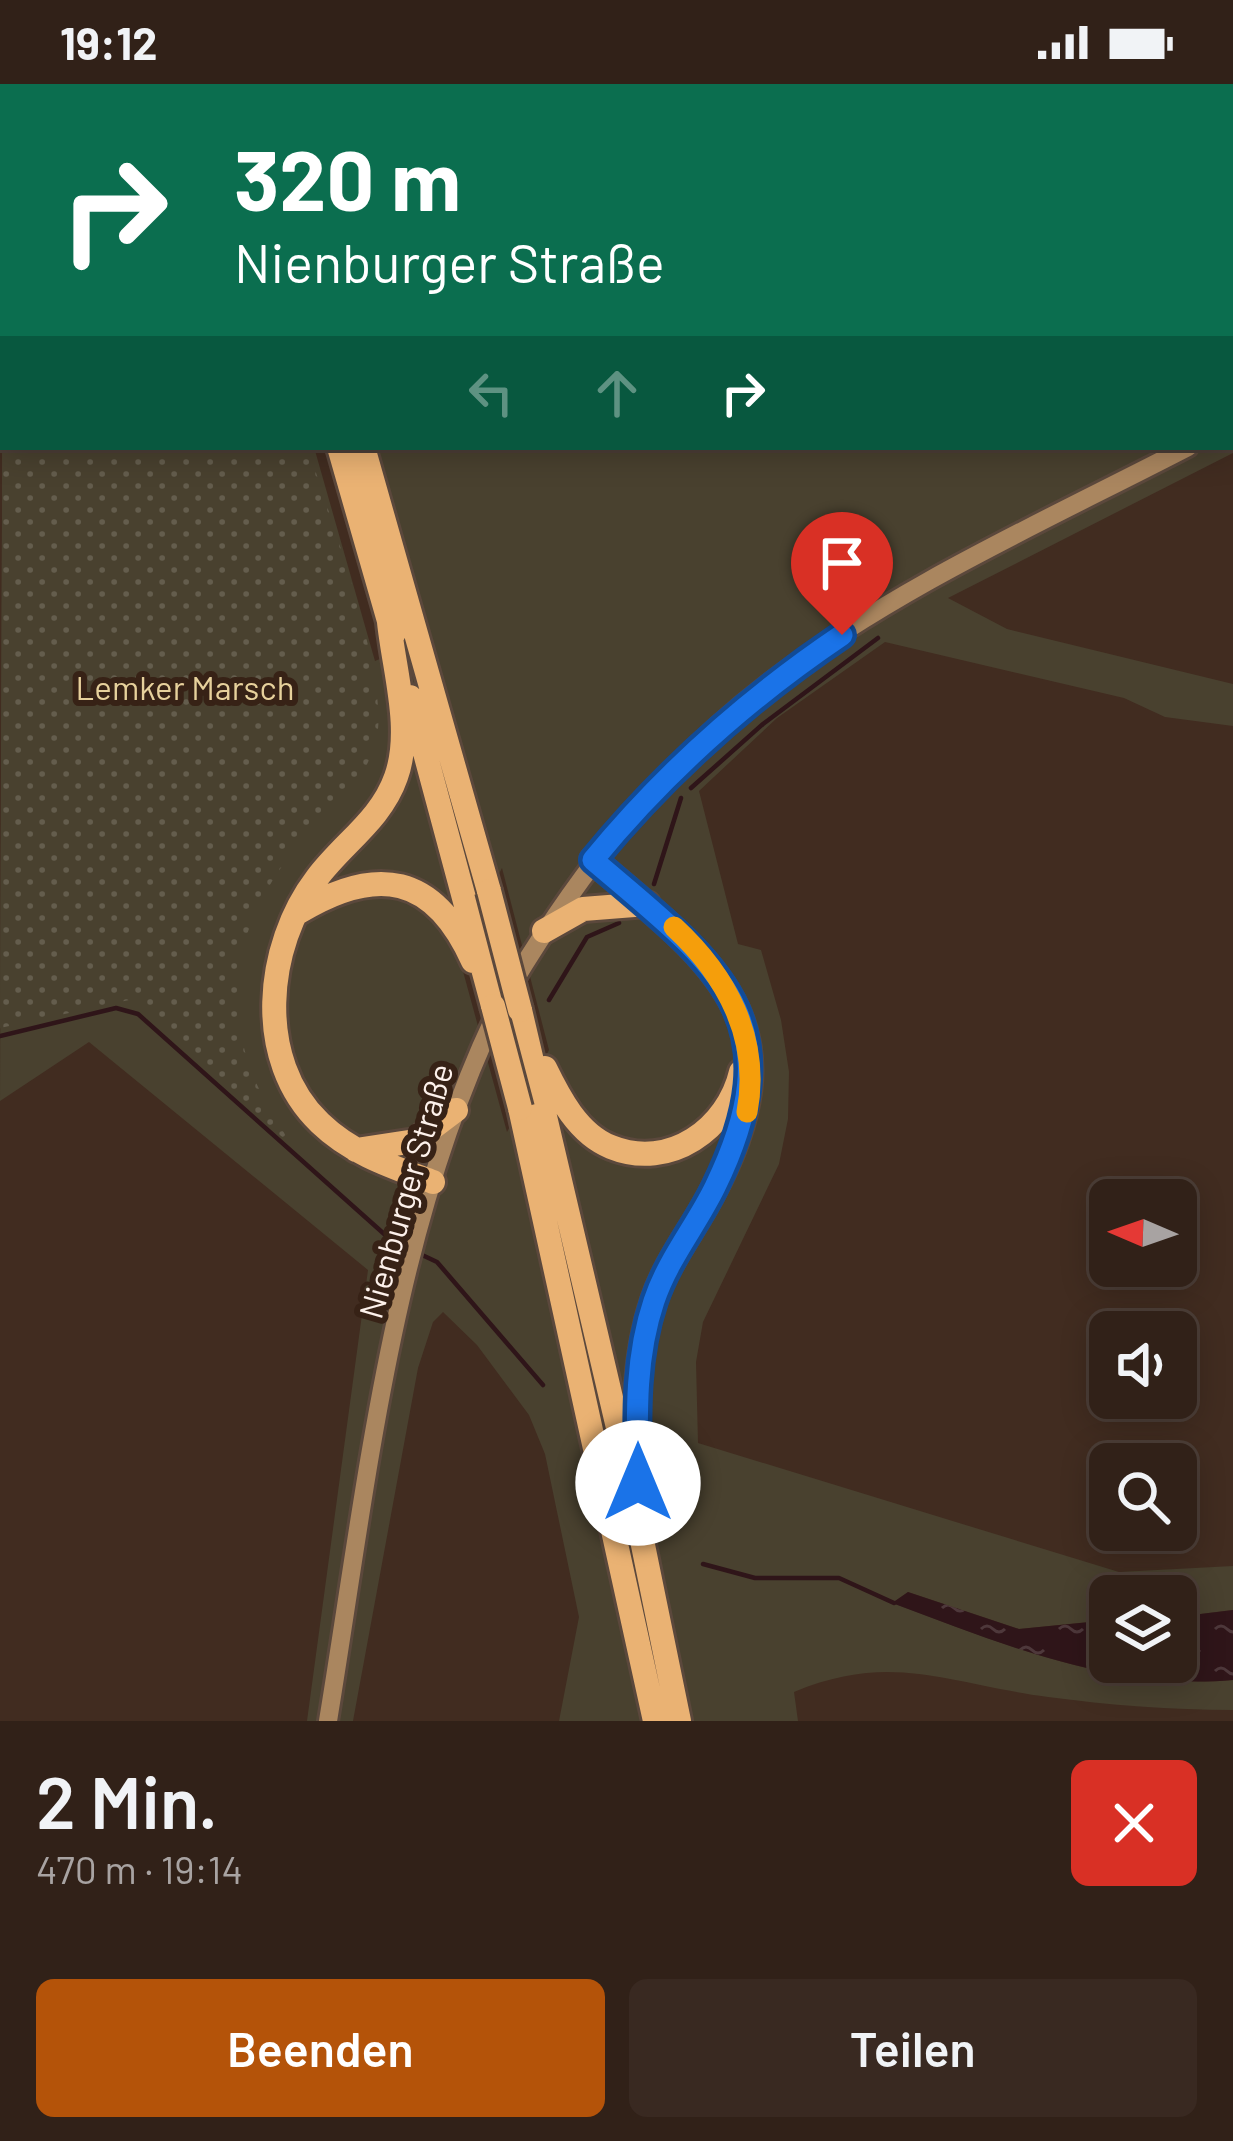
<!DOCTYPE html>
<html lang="de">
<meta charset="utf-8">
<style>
body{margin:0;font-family:Barlow,sans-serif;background:#392921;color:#f1f3f6;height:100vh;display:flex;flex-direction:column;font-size:45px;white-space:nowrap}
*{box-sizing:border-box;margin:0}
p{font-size:39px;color:#a8a3a2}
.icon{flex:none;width:66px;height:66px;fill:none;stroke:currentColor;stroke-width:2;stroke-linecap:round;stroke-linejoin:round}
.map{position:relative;height:1637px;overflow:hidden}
.sheet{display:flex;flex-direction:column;background:#312118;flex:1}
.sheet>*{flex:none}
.banner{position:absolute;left:0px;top:0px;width:1233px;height:366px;box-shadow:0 6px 30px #0003,0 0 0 3px #4c3e37;background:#0b6e4f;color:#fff;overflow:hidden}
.needle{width:78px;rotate:272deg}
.buttons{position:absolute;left:1089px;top:1095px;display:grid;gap:24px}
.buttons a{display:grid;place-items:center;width:108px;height:108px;border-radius:18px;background:#312118;box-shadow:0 6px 30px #0003,0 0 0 3px #4c3e37;font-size:60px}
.pin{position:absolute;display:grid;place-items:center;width:102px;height:102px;color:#fff;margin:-123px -51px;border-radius:50% 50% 50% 0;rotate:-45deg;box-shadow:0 0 12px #0007}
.pin .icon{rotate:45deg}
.me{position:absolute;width:132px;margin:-66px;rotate:0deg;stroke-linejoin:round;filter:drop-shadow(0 0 9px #0008)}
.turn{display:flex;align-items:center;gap:42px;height:252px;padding:0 36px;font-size:54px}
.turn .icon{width:156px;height:156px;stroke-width:2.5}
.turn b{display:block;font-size:84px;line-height:102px}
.lanes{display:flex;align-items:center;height:114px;padding:0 36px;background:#0003;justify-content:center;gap:60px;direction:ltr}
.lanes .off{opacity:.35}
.round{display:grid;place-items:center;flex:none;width:126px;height:126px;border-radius:18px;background:#392921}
.overview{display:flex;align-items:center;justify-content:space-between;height:204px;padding:0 36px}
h1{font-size:72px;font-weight:600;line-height:90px}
.primary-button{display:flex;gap:24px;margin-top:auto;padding:24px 36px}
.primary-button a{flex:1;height:138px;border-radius:18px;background:#b45309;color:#fff;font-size:48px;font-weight:600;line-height:138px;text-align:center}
.primary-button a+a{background:#392921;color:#f1f3f6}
.status{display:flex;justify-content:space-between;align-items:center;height:84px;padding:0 60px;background:#312118;direction:ltr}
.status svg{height:33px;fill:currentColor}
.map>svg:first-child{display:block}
.green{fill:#49412f;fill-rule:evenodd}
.park{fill:url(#park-dots)}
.water{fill:url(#water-ripples)}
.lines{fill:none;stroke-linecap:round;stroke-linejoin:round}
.stream{stroke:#2f1519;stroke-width:4.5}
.secondary-casing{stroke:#5b483c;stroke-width:24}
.highway-casing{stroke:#5b483c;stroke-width:30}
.secondary{stroke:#aa865f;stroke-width:18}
.highway{stroke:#eab273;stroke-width:24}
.highway-bridge-casing{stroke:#5b483c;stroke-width:30;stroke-linecap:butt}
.highway-bridge{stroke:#eab273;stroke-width:24}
.route-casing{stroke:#114b97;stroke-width:30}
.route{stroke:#1a73e8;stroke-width:21}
.slow{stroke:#f59e0b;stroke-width:21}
.labels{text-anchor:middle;stroke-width:12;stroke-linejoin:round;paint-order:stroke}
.park-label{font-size:33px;fill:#e7d19c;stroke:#372216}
.street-label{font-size:33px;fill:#fdf1eb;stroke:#372216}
</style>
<div class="status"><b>19:12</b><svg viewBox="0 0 49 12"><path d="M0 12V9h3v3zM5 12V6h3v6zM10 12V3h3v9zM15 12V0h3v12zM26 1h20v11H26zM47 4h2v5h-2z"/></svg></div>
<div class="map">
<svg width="1233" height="1637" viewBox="0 0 1233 1637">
<defs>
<pattern id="park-dots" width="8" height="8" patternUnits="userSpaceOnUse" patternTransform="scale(3)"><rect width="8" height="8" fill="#49412f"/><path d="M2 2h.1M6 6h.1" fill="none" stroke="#645d4d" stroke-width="1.8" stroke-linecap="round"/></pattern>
<pattern id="water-ripples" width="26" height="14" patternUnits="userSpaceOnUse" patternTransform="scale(3)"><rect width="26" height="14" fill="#2f1519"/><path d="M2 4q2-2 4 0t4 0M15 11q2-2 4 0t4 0" fill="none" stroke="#4e383b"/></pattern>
</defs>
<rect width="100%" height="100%" fill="#412c20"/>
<path class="green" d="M3 142V363H314L375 577 425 556 376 363H1230L1233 210V369L948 514 1007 545 1233 600V642L1165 633 1124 614 885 558 777 634 699 707 738 860 761 866 781 936 789 988 788 1035 779 1080 703 1238 696 1278 698 1359 1119 1488 1233 1482V1526L1176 1533V1512H1110V1536L1019 1545 908 1508 893 1519C1003 1560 1113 1607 1233 1596V1626C1171 1626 1109 1621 1048 1613 948 1600 893 1567 794 1608L798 1637H559L579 1533 545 1370 529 1331 477 1261 443 1228 433 1238 418 1284 353 1637H307L368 1186 89 958 0 1017ZM502 784 549 966 507 1048 458 869Z"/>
<path class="park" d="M3 169V363H308C327 428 392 597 376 657 365 698 339 713 313 743 252 812 219 885 248 978 256 1006 277 1034 290 1060L129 916 0 944Z"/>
<path class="water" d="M840 0H1233V186L1230 3Z
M908 1508 1019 1545 1110 1536V1578H1176V1533L1233 1526V1596C1113 1607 1002 1560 892 1519Z"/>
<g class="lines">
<path class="stream" d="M691 704 763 640 878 554
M654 800 681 714
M549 916 587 853 619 839
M0 952 116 924 138 930 392 1157 410 1165
M420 1170 437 1178 543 1301
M703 1480 755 1494H839L894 1519"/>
<g class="secondary-casing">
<path id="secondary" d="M1230 341 1233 340
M511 902C580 787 662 682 769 600 896 503 1047 436 1188 363
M328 1637C367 1400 392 1145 498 926"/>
</g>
<g class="highway-casing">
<path id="highway" d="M228 0 229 3
M255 0 256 3
M339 363 393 551
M363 363 489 807
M389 538C394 587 413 646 396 693 381 736 343 759 317 794 265 862 254 976 320 1039 352 1070 393 1083 433 1098
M410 613 493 922
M593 776C717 881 803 940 711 1111 692 1147 667 1178 654 1216 630 1286 637 1363 638 1436
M299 828C377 781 434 790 473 877
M544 847 583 825 647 820
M520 926 627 1382
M545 984C559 1013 578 1050 611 1063 670 1087 728 1044 741 988
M520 1024 655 1637
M356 1066 415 1057 456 1026
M635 1422 679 1637"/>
</g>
<use href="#secondary" class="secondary"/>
<use href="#highway" class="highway"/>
<g class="highway-bridge-casing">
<path id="highway-bridge" d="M489 807 520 926
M493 922 520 1024"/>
</g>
<use href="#highway-bridge" class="highway-bridge"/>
</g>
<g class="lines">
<g class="route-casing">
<path id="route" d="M638 1399C637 1338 634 1276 654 1217 668 1175 696 1142 715 1103 798 933 715 880 593 776 666 687 747 615 842 551"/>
</g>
<use href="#route" class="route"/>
<path class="slow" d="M674 843C726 891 761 954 747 1028"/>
</g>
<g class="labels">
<g class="park-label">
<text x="185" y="616">Lemker Marsch</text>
</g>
<g class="street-label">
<text transform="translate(406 1107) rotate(-74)" y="12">Nienburger Straße</text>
</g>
</g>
</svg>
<div class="buttons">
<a><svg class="needle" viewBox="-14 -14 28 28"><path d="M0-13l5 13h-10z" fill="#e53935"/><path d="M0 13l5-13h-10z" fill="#a8a3a2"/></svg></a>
<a><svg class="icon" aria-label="sound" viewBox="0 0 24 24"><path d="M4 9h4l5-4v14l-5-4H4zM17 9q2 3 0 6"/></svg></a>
<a><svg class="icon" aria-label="search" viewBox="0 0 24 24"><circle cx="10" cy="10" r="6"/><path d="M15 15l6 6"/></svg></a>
<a><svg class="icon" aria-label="layers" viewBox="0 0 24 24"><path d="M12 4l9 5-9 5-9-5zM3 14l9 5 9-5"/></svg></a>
</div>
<div class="pin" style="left:842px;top:551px;background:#d93025"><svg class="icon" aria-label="arrive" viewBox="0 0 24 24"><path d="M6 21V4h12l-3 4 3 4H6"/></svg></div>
<svg class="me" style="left:638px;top:1399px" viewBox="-20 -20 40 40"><circle r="19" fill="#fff"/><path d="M0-13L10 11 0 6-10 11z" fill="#1a73e8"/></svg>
<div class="banner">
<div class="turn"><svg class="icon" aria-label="right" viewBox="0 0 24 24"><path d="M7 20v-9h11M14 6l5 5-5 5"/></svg><div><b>320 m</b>Nienburger Straße</div></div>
<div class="lanes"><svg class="icon off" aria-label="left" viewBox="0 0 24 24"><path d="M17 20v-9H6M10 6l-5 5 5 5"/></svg><svg class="icon off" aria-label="ahead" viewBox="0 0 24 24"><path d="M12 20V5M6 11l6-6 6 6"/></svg><svg class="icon" aria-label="right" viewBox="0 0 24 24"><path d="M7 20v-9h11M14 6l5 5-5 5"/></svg></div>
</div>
</div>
<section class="sheet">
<div class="overview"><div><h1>2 Min.</h1><p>470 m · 19:14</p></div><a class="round" style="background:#d93025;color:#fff"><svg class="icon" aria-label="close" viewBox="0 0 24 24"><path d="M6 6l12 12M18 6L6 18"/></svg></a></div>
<div class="primary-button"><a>Beenden</a><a>Teilen</a></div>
</section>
